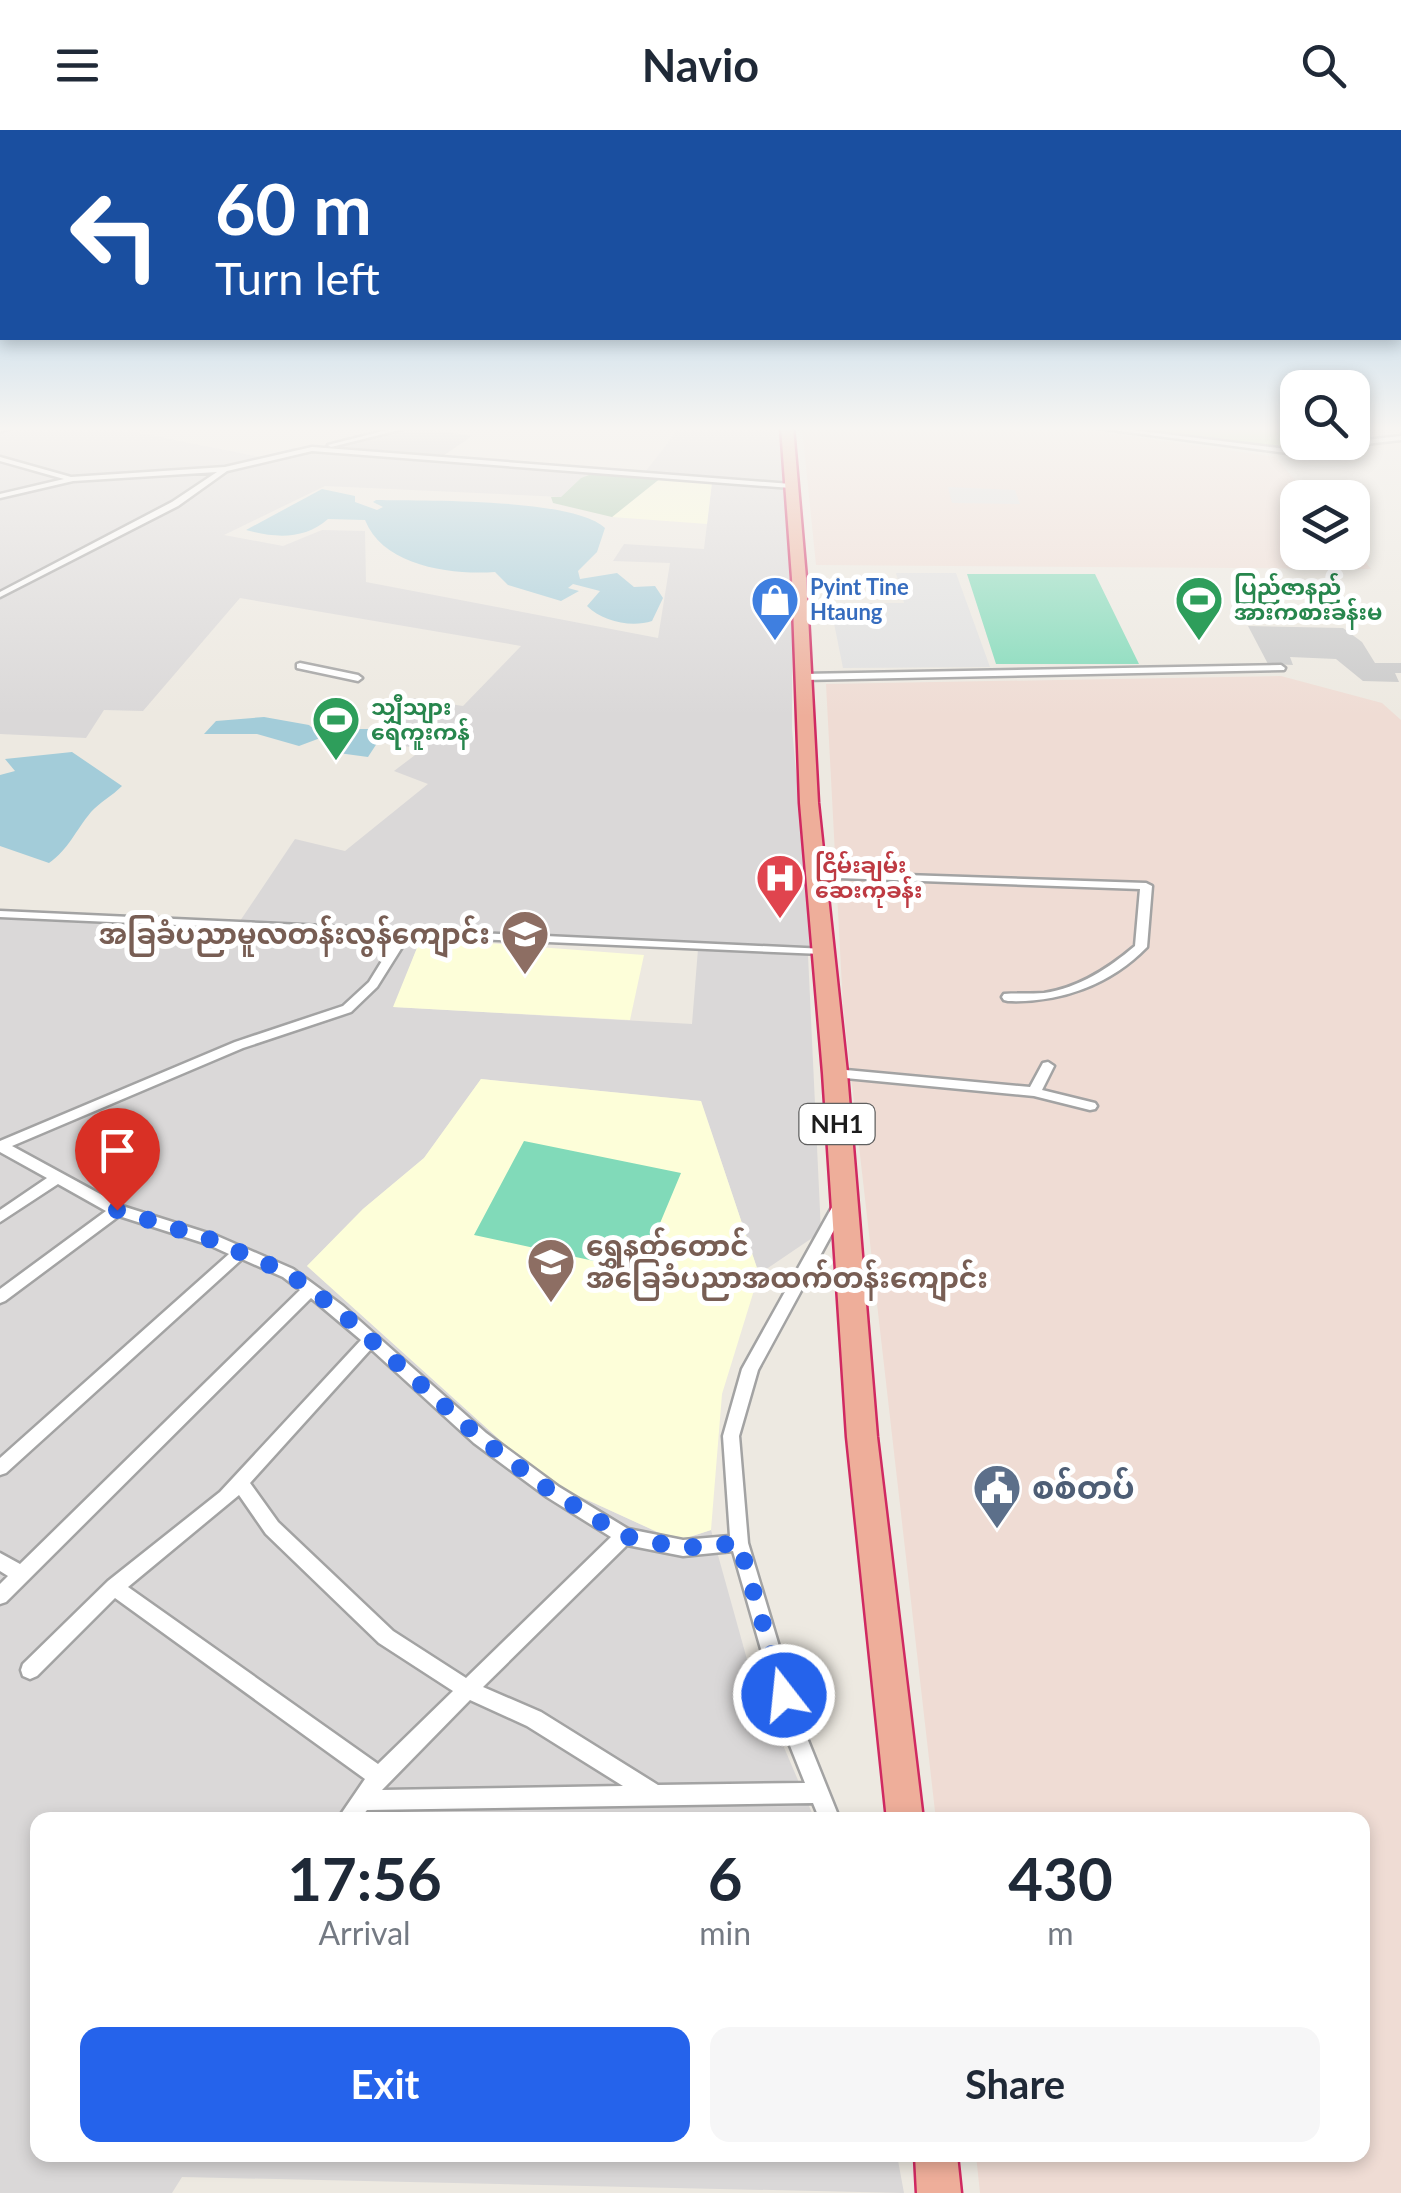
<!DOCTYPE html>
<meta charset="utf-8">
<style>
body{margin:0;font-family:Lato,"Noto Sans Myanmar",sans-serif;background:#f6f6f7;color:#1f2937;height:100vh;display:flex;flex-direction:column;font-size:38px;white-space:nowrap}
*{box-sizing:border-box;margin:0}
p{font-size:32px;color:#747a83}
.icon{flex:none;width:55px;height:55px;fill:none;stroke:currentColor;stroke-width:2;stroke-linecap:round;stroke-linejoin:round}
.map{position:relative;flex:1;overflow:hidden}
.side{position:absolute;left:30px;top:1682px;width:1340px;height:350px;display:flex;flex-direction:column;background:#fff;border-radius:20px;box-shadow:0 5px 15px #0003}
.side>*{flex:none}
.banner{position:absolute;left:0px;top:0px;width:1402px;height:210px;box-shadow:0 5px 15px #0003;background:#1a4fa0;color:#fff;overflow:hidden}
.controls{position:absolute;left:1280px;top:240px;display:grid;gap:20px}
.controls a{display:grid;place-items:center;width:90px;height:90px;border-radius:20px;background:#fff;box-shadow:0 5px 15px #0003;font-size:50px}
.pin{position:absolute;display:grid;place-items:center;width:85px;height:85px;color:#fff;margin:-102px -42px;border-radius:50% 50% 50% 0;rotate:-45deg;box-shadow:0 0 10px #0007}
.pin .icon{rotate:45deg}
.me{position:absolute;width:110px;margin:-55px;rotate:344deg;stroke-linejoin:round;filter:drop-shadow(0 0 8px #0008)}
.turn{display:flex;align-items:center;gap:35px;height:210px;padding:0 50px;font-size:45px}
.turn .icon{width:130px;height:130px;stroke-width:2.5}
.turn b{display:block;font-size:70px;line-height:85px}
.eta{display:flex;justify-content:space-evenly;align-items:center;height:170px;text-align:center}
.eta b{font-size:60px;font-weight:700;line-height:70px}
.button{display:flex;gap:20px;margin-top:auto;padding:20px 50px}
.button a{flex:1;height:115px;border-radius:20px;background:#2563eb;color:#fff;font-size:40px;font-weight:700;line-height:115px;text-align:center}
.button a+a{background:#f6f6f7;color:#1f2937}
header{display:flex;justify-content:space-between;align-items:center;height:130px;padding:0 50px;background:#fff;font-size:45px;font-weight:700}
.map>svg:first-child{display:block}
.residential{fill:#dad8d8}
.education{fill:#fdfed9}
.religious{fill:#cacaca}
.military{fill:#efdcd4}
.grass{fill:#c6e6a8}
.cemetery{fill:#a3c5a9}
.pitch{fill:#81dab9}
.parking{fill:#e0e0e0}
.water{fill:#a3ccd9}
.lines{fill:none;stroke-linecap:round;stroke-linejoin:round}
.minor-casing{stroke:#a3a3a3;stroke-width:5}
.trunk-casing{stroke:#d02961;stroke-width:5}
.minor{fill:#fff;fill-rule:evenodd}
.trunk{fill:#eeae9a;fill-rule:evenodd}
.route{stroke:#2563eb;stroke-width:18;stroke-dasharray:0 32.4}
.labels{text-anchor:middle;stroke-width:10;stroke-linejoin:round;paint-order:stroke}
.far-shop-label{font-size:22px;font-weight:bold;fill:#366cbe;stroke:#fff;text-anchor:start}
.far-leisure-label{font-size:22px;font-weight:bold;fill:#27864d;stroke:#fff;text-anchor:start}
.far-health-label{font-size:22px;font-weight:bold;fill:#be3a42;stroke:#fff;text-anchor:start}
.shield{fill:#fff;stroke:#606060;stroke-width:2.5}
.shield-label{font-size:25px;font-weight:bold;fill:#1c1c1c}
.education-label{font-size:28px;font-weight:bold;fill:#785e54;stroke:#fff;text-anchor:end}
.near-service-label{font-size:32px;font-weight:bold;fill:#4e5e75;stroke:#fff;text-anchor:start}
</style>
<header><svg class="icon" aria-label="menu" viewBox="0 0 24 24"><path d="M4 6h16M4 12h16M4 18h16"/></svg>Navio<svg class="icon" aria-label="search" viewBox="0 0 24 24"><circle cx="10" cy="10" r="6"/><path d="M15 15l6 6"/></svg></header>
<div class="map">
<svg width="1401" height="2063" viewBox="0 0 1401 2063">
<rect width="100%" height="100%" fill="#ede9e1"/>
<path class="residential" d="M0 297H110L260 327 294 318 330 319 594 343 581 348 561 367 325 356 224 405 283 416 322 400 365 401 366 452 658 508 670 433 613 431 624 414 704 419 712 353 642 346 676 302 649 297H780L792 482V599L813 819 240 791 295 709 345 721 428 654 394 641 423 619 384 613 389 589 412 568 463 576 521 516 240 468 143 581 104 580 86 608 0 604Z
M0 789 421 808 394 877 692 894 698 819 808 825 821 1102 759 1144 701 971 481 949 424 1028 363 1079 307 1136 519 1327 570 1362 677 1411 711 1400 748 1533 815 1690H38V2025H897L904 2063 182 2047 172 2063H0Z"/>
<path class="education" d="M662 347 712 352 707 394 612 387Z
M421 808 644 825 630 890 393 877Z
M481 949 701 971 759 1144 722 1264 711 1400 677 1411 570 1362 519 1327 307 1136 363 1079 424 1028Z"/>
<path class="religious" d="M415 297 472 306 440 328 330 319Z
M1248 496 1343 498 1362 512 1375 533H1401V543H1395L1399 552 1363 551 1336 529 1290 527 1293 535 1268 534Z"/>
<path class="military" d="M802 297H1064L1275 327 1310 367 1298 368V422H1352L1353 417 1371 439 816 435Z
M1281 546 1382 573 1401 590V2063H980L976 2025H1362V1690H936L843 876 826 554Z"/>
<path class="grass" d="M1111 297H1297L1298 312 1346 313C1266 323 1189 308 1111 297Z"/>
<path class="cemetery" d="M594 343 662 347 612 387 553 373 551 367H561L581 348Z"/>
<path class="pitch" d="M967 444H1095L1139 534H996Z
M524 1011 681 1043 640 1141 474 1105Z"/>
<path class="parking" d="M948 357 1015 360 1020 374 952 373Z
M896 443H956L990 537 843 538 830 473H904Z"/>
<path class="water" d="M322 359 355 366V372L377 380 383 377 373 372 376 370C423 371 574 368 605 398L597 422 578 441 580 449 617 443 634 457 655 456 663 468 652 491C631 498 602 491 587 476L600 461 573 454 568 458 579 461 561 471 508 455 495 442C450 445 383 436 365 390L328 389C304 410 275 408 246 400Z
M264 587 309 595 323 607 299 616 257 604H204L216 591Z
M354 599H380L383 604 368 627 331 622 326 616 330 609Z
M72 622 122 656C112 666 100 672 91 682 76 700 68 720 49 733L0 716V645L15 641 5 629Z"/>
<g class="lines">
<g class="minor-casing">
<path id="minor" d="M12 297 11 298 0 302V298Z
M399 297H411L331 317 328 315Z
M1089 297H1108L1287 319 1401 306V310L1287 323Z
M312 317 791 354 795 356 791 358 312 321 227 341 178 376 0 467V462L172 372 217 342 73 351 0 368V364L64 349 0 331V327L71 347 225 337Z
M300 533 358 545 362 548 358 551 297 538V534Z
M1281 535 1285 538 1284 540 803 550 799 547 803 544Z
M815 742 1146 753 1152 756 1147 817C1110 855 1060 873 1008 871L1004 870 1002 867 1004 864C1017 863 1030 864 1044 863 1079 858 1109 838 1135 816L1140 759 811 747V743Z
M0 781 826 819 828 821 822 824 409 806 377 857 351 882 243 918 12 1016 122 1076 217 1106 293 1139 343 1176 486 1303 559 1357 628 1399 683 1410 730 1406 723 1306 742 1239 835 1072H845L847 1076 758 1240 739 1306 748 1413 805 1603 840 1690H820L813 1673 367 1680 359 1690H337L365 1649 115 1468 37 1546 30 1549 23 1546 21 1540 23 1534 108 1451 220 1362 361 1210 311 1168 6 1472 0 1474V1454L8 1446 0 1441V1423L20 1434 300 1160 283 1147 242 1129 6 1343 0 1345V1328L229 1124 207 1114 119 1086 5 1171 0 1173V1159L106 1081 58 1054 0 1092V1080L47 1048 0 1022V1011L235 912 343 876 369 852 398 805 0 787ZM371 1219 474 1313 547 1367 611 1407 466 1548 393 1501 278 1392 250 1353ZM239 1365 266 1404 379 1513 453 1561 378 1634 128 1457ZM627 1415 683 1426 733 1421 785 1603 805 1653 658 1655 541 1582 483 1557ZM470 1570 527 1596 623 1656 382 1660Z
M1048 932 1054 936 1042 960 1095 973 1097 976 1095 979 1090 980 1034 966 835 947 829 943 835 939 1030 957 1043 933Z"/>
</g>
<g class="trunk-casing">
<path id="trunk" d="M781 297H793L806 448 818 673 847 943 877 1307 923 1690H887L847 1307 823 943 800 673 792 448Z
M915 2025H957L961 2063H917Z"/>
</g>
<use href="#minor" class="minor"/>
<use href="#trunk" class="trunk"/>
</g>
<linearGradient id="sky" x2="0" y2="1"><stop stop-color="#8cbee2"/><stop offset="0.51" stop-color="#f7f5f2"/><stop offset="1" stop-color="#f7f5f2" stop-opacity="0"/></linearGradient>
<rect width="1401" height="586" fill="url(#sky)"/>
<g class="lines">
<path class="route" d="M117 1080 212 1110 288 1143 338 1180 480 1308 552 1362 624 1406 683 1418 739 1413 784 1565"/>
</g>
<defs>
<g id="shop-pin" transform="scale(2.5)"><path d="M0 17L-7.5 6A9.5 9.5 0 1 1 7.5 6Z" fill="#3f7fe0" stroke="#fff"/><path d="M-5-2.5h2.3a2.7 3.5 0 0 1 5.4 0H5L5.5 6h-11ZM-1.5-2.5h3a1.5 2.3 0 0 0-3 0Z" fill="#fff"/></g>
<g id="stadium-pin" transform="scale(2.5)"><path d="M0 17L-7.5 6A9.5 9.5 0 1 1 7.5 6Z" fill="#2e9e5b" stroke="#fff"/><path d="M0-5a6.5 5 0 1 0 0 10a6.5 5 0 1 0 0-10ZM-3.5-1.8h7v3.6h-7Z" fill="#fff"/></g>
<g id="hospital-pin" transform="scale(2.5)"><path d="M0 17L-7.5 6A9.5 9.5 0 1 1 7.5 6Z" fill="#e0444e" stroke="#fff"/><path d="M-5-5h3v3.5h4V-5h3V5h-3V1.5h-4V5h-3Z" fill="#fff"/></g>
<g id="school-pin" transform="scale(2.5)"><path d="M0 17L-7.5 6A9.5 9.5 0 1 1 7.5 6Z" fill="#8d6e63" stroke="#fff"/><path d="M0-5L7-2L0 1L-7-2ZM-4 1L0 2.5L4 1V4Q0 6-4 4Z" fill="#fff"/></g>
<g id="civic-pin" transform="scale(2.5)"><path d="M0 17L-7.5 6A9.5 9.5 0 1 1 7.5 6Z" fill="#5c6f8a" stroke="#fff"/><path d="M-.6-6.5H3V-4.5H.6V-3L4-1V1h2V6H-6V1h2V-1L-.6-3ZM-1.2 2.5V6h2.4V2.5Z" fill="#fff"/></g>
</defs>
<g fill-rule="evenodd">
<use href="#shop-pin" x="775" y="470"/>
<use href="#stadium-pin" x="1199" y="470"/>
<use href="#stadium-pin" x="336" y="590"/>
<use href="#hospital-pin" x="780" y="748"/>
<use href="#school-pin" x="525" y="804"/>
<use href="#school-pin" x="551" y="1132"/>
<use href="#civic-pin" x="997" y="1358"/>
</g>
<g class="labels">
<g class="far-shop-label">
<text x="810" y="465">Pyint Tine<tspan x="810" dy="25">Htaung</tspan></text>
</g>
<g class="far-leisure-label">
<text x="1234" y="465">ပြည်ဇာနည်<tspan x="1234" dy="25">အားကစားခန်းမ</tspan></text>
<text x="371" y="585">သျှီသျား<tspan x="371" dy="25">ရေကူးကန်</tspan></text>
</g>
<g class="far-health-label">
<text x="815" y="743">ငြိမ်းချမ်း<tspan x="815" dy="25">ဆေးကုခန်း</tspan></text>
</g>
<rect class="shield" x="799.5" y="974" width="75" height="40" rx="8"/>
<g class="shield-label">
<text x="837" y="1003">NH1</text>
</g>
<g class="education-label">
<text x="490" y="814">အခြခံပညာမူလတန်းလွန်ကျောင်း</text>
<text x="586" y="1126" text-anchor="start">ရွှေနတ်တောင်<tspan x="586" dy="32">အခြေခံပညာအထက်တန်းကျောင်း</tspan></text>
</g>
<g class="near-service-label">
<text x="1032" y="1369">စစ်တပ်</text>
</g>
</g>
</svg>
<div class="controls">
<a><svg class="icon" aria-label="search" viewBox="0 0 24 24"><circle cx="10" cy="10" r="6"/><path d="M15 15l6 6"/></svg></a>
<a><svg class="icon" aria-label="layers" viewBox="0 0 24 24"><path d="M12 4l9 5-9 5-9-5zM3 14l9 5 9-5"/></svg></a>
</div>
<div class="pin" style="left:117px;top:1080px;background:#d93025"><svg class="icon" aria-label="arrive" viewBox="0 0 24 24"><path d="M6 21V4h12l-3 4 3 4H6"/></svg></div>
<svg class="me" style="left:784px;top:1565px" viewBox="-20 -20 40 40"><circle r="17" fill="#2563eb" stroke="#fff" stroke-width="3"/><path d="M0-11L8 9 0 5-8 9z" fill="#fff"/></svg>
<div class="banner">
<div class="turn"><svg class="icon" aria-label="left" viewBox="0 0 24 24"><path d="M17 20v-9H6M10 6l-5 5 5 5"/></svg><div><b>60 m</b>Turn left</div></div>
</div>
<section class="side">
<div class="eta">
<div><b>17:56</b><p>Arrival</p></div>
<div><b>6</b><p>min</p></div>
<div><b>430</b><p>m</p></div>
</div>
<div class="button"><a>Exit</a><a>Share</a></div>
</section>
</div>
